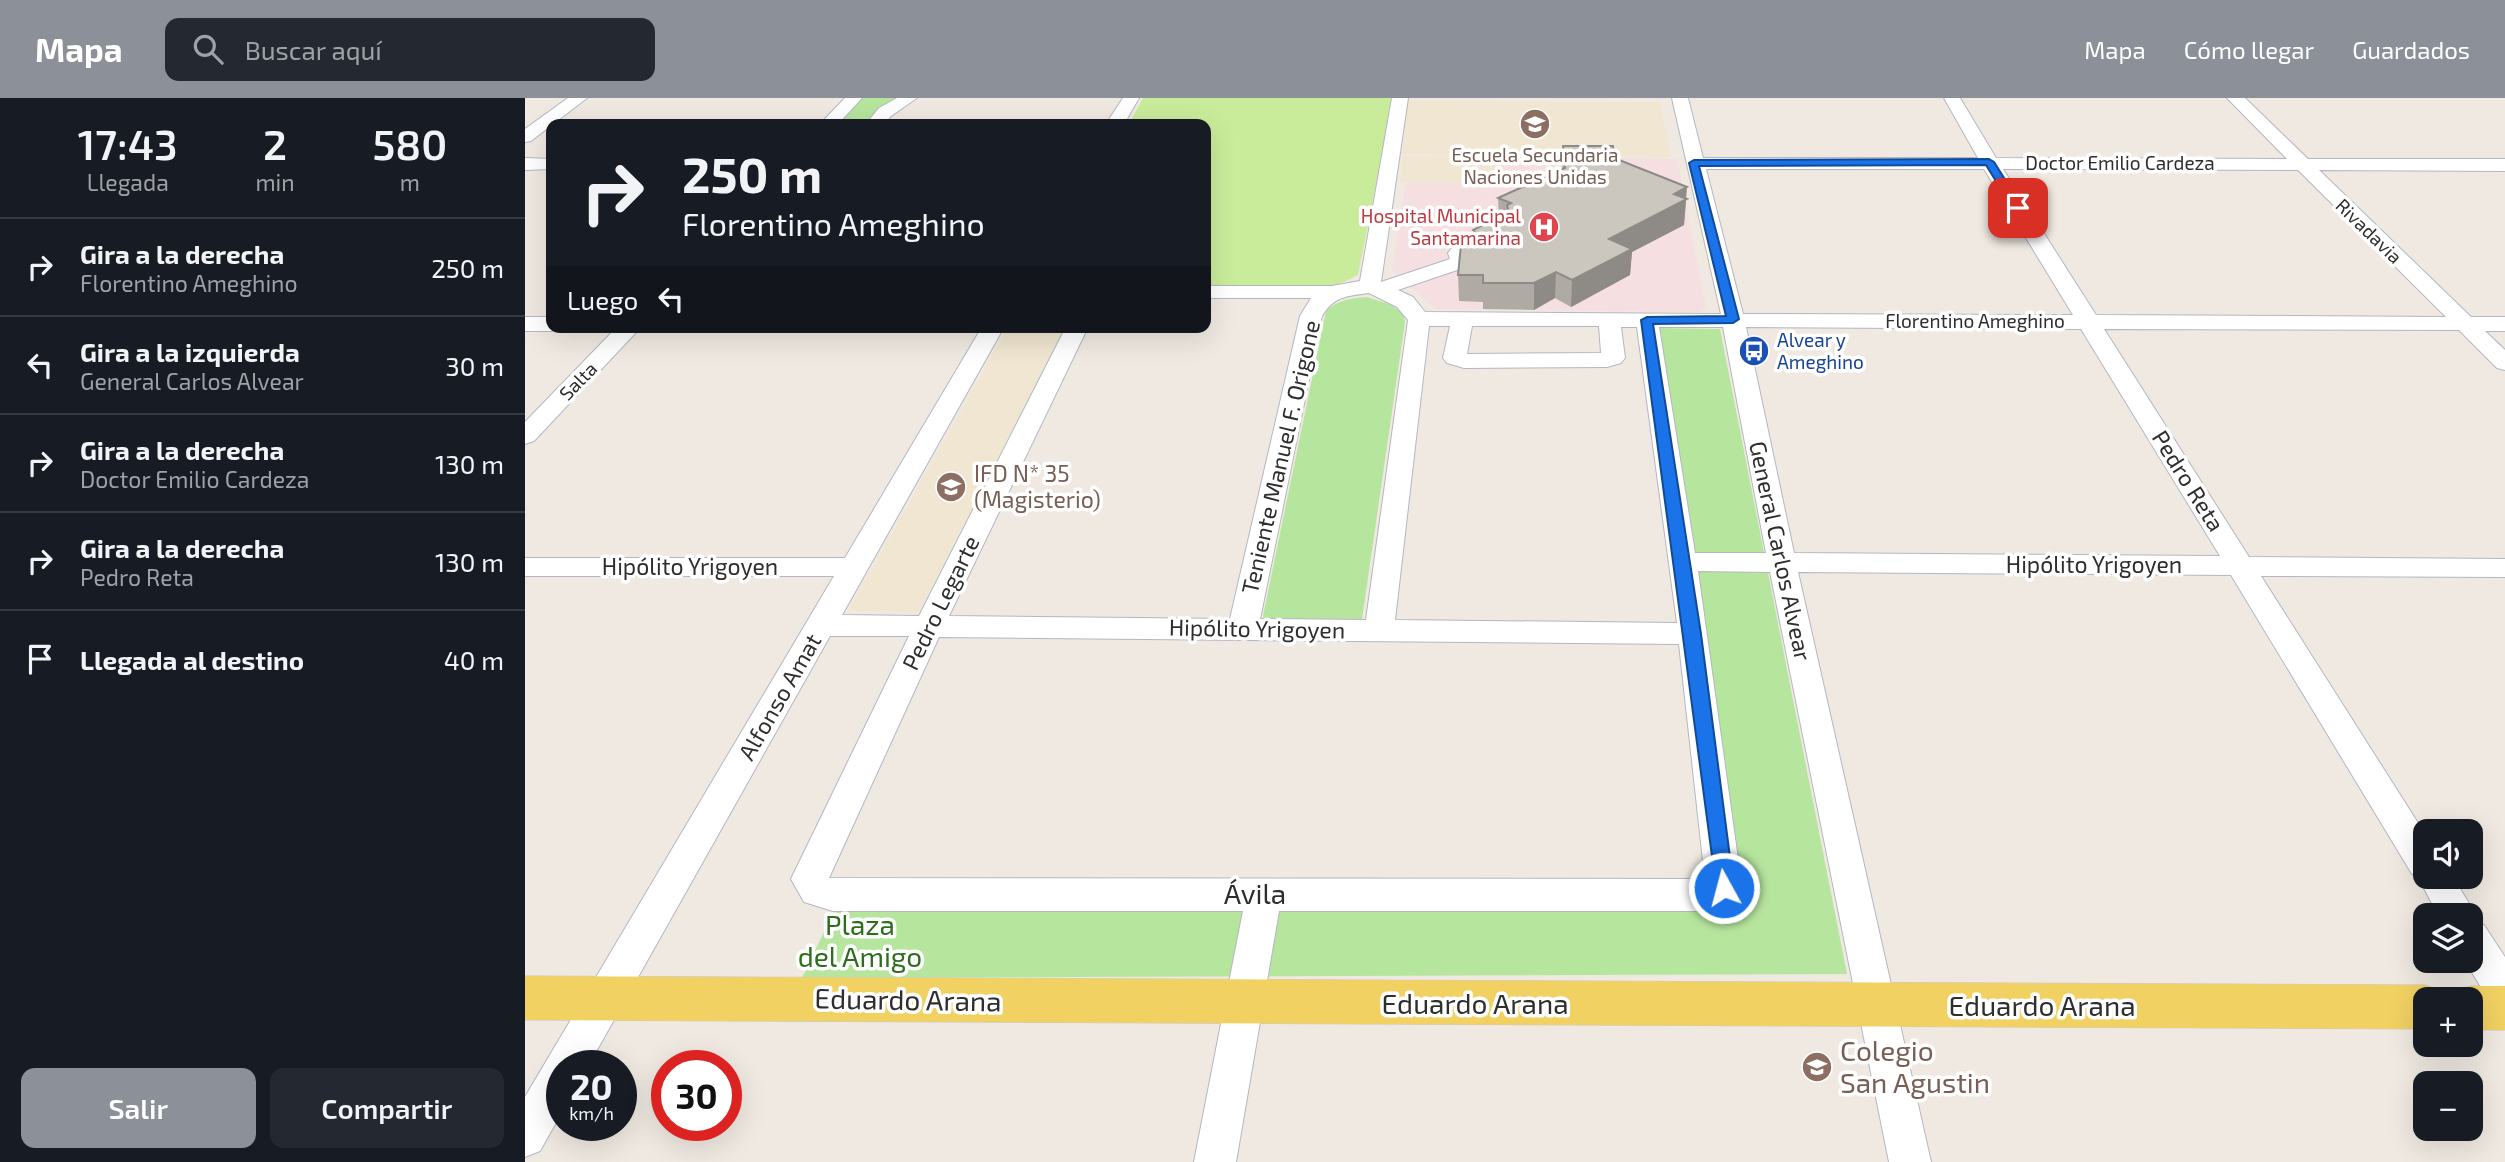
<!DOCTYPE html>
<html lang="es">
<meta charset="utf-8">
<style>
body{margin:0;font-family:"Exo 2",sans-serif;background:#242831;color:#f1f3f6;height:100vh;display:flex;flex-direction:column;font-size:26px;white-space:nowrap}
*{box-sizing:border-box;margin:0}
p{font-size:23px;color:#9ea1a6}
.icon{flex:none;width:38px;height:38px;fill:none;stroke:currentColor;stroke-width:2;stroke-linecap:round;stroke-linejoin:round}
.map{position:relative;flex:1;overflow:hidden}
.side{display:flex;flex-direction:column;background:#171b24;width:525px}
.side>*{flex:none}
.hud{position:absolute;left:21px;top:21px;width:665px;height:214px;border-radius:14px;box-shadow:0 7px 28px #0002;background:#171b24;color:#f1f3f6;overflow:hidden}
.fabs{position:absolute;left:1888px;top:721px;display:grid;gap:14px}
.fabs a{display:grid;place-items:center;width:70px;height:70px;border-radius:14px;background:#171b24;box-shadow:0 7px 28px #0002;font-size:35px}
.speed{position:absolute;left:21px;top:952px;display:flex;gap:14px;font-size:35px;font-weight:700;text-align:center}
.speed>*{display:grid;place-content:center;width:91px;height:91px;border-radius:50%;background:#171b24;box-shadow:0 7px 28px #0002;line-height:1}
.speed small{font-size:18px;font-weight:400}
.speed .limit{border:10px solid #d22;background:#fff;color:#111}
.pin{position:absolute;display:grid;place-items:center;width:60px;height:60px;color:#fff;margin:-30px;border-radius:14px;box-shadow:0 4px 10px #0006}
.me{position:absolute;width:77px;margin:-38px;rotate:353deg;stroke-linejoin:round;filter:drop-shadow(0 0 5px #0008)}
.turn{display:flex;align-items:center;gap:24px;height:147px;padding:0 21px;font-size:32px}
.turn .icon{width:91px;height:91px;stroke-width:2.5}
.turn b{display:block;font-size:49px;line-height:60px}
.then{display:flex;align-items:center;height:66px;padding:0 21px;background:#0003;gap:14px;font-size:26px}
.eta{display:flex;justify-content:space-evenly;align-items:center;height:119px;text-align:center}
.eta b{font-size:42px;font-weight:600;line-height:49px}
.button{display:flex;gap:14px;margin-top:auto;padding:14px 21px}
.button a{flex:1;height:80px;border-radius:14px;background:#8c9099;color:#fff;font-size:28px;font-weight:600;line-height:80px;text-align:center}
.button a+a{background:#242831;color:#f1f3f6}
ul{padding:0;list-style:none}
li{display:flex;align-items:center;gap:21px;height:98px;padding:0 21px;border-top:2px solid #363941}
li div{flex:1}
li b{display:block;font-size:26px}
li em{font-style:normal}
header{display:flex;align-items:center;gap:42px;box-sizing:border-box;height:98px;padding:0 35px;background:#8c9099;color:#fff}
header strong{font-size:33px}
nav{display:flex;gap:38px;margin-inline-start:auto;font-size:24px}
.search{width:490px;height:63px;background:#242831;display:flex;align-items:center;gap:18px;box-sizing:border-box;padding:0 24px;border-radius:14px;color:#9ea1a6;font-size:26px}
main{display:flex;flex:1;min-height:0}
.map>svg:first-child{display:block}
.education{fill:#f0e6d1}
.medical{fill:#f5dfe0}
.green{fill:#b6e59e}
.pitch{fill:#c9ec9a}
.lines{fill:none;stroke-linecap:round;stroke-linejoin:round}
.minor-casing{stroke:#b4b7c1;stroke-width:2}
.major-casing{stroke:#c9c9c9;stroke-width:1}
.minor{fill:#fff;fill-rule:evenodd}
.major{fill:#f2d163;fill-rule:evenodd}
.wall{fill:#afaba4}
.shaded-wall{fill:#8e8b86}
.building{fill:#cbc7bf;stroke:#8e8b86;stroke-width:2}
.route{fill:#1a73e8;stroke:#114b97;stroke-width:2}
.labels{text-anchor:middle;stroke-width:7;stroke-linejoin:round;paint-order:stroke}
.far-education-label{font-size:19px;fill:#785e54;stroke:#fff}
.far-street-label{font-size:19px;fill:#2e2e2e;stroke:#fff}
.far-health-label{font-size:19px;fill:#be3a42;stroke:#fff;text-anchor:end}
.far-transit-label{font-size:19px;fill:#164399;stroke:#fff;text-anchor:start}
.street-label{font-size:23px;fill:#2e2e2e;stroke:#fff}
.education-label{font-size:23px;fill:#785e54;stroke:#fff;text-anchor:start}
.near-street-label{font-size:28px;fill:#2e2e2e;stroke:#fff}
.near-park-label{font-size:28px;fill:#2c6e1b;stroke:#fff}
.near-education-label{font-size:28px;fill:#785e54;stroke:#fff;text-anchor:start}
</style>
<header>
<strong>Mapa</strong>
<div class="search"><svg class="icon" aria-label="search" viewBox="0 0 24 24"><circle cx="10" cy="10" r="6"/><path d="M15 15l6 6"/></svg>Buscar aquí</div>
<nav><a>Mapa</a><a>Cómo llegar</a><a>Guardados</a></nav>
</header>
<main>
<section class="side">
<div class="eta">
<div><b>17:43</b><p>Llegada</p></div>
<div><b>2</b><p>min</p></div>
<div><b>580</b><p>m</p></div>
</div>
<ul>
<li><svg class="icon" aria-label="right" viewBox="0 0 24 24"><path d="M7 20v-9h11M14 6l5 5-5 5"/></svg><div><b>Gira a la derecha</b><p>Florentino Ameghino</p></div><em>250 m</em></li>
<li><svg class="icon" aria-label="left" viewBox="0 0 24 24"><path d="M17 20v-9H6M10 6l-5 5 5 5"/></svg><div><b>Gira a la izquierda</b><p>General Carlos Alvear</p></div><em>30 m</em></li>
<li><svg class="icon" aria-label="right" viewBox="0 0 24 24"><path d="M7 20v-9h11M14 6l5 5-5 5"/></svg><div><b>Gira a la derecha</b><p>Doctor Emilio Cardeza</p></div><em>130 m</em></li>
<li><svg class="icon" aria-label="right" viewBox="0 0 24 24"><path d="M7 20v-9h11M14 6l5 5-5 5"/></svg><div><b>Gira a la derecha</b><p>Pedro Reta</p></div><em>130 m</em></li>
<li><svg class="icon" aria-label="arrive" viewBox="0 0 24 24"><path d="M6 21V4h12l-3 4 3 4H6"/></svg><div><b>Llegada al destino</b></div><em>40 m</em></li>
</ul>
<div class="button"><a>Salir</a><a>Compartir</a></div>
</section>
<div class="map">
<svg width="1980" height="1064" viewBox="0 0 1980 1064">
<rect width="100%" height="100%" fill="#efe9e1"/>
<path class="education" d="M883 3 1135 4 1146 59 974 57V85L875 84 877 58H964L877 56Z
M483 229H543L393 514 324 512Z"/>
<path class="medical" d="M976 58 1152 61 1181 210 1174 214 911 211 867 173 881 85 976 86Z"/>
<path class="green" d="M335 0H380L356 14 345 26H310Z
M842 199 866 207 878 215 880 224 837 521 834 524 739 523 738 518 801 213C813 202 826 200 842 199Z
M1132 230 1195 231 1322 876 277 880 312 807 1215 805Z"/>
<path class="pitch" d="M618 0H868L833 177 808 189H681V26H604Z"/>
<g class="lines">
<g class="minor-casing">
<path id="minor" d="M43 0H62L6 43 0 44V31Z
M320 0H337L313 26H295Z
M372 0H392L366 18 359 26H341L354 10Z
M598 0H614L599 26H581Z
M867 0H883L856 184 925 161 923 155 926 151C940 143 960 127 977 131L980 135 945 157 950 163 947 167 873 192 888 199 900 214 1196 216 1147 0H1163L1178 60H1453L1419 0H1435L1471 60 1762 61 1702 0H1720L1783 61H1980V73L1794 72 1946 219H1980V233H1960L1980 252V272L1972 270 1934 232 1579 231 1724 459 1980 461V479L1736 478 1900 736V779H1928L1951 817 1948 823 1959 827 1980 859V911L1966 906 1940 863H1946V817H1913L1892 777 1887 776 1706 477 1273 474 1406 1064H1364L1245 474 1173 473 1217 790 1208 808 1195 813H754L711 1064H669L718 813H308L279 804 266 781 384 538H305L63 968H37V1014L15 1053 0 1059V999L309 478H0V460H320L457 229H479L317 517 394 518 541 229H563L424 518 705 521 775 218 786 200H681V188H807L835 183ZM1181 71H1459L1548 217 1218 216ZM1478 71 1773 72 1921 219 1571 217ZM844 195 872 209 883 222 841 522 735 521 797 218C809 198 822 198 844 195ZM904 228H925L918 260 922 265 939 270 1082 269 1096 265 1100 260 1096 229H1112L1152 525 870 522ZM947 228H1074L1076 255 942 256ZM1134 229H1198L1241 455H1170ZM1221 229 1556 231 1695 458 1269 455ZM414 539 1154 546 1180 781 304 780Z
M0 60 26 61V71L0 72Z
M0 219H26V229H35L26 233H0Z
M92 229H116L9 343 0 346V324Z"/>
</g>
<g class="major-casing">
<path id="major" d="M0 878 1900 887 1917 893 1921 901H1900V931L0 922Z
M1946 888H1980V932H1946V901H1926L1929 894Z"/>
</g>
<use href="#minor" class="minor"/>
<use href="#major" class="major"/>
</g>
<path class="wall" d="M1038 48 1089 60 1161 101 1159 127 1107 154 1105 177 1046 209 1030 200 1009 212 958 211V204L934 203 933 177 948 142V132L974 119 973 100 1037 71Z"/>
<path class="shaded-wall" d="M1162 89 1159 127 1107 154 1105 177 1046 209 1047 182 1084 141 1149 96Z
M1031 174 1030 200 1009 212V185Z"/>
<path class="building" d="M1038 48H1088L1089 60 1162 89 1149 96 1162 101 1084 141 1107 151 1047 182 1031 174 1009 185H958V177H933L936 147 948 142 952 137 948 132 986 113 983 111 982 107 986 105 973 100 1040 70Z"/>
<path class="route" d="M1464 61 1469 64 1498 110 1496 112H1489L1461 67 1174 68 1214 221 1208 225 1128 226 1176 536 1209 790 1206 796 1199 798 1192 796 1116 222 1122 219 1201 218 1164 65 1169 62Z"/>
<defs>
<g id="school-disc" transform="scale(1.575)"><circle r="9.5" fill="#8d6e63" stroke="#fff"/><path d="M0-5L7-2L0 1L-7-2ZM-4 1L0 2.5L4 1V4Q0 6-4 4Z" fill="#fff"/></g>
<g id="hospital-disc" transform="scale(1.575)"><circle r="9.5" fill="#e0444e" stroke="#fff"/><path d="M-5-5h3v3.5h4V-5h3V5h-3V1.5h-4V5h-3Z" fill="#fff"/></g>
<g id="bus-disc" transform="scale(1.575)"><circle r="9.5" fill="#1a4fb4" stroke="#fff"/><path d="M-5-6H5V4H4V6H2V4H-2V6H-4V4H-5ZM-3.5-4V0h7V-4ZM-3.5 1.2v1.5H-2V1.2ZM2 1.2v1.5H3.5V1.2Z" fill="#fff"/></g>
</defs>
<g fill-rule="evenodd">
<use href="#school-disc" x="1010" y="26"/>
<use href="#hospital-disc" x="1019" y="129"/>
<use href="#bus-disc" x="1229" y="253"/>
<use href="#school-disc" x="426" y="389"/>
<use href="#school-disc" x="1292" y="969"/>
</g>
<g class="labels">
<g class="far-education-label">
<text x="1010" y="64">Escuela Secundaria<tspan x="1010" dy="22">Naciones Unidas</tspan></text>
</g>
<g class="far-street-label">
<text x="1595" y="72">Doctor Emilio Cardeza</text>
<text transform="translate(1844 133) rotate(44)" y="7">Rivadavia</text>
<text x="1450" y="230">Florentino Ameghino</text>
<text transform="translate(53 283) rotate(-46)" y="7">Salta</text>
</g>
<g class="far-health-label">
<text x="996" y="125">Hospital Municipal<tspan x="996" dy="22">Santamarina</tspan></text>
</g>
<g class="far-transit-label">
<text x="1252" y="249">Alvear y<tspan x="1252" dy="22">Ameghino</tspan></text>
</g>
<g class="street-label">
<text transform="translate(756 359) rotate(-77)" y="8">Teniente Manuel F. Origone</text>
<text transform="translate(1663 383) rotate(58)" y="8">Pedro Reta</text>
<text transform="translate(1255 453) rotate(78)" y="8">General Carlos Alvear</text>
<text x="1569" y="475">Hipólito Yrigoyen</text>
<text x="165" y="477">Hipólito Yrigoyen</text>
<text transform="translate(416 505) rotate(-64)" y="8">Pedro Legarte</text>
<text transform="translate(732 531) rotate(1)" y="8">Hipólito Yrigoyen</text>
<text transform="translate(255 599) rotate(-60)" y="8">Alfonso Amat</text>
</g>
<g class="education-label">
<text x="449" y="384">IFD N* 35<tspan x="449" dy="26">(Magisterio)</tspan></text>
</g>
<g class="near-street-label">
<text x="730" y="806">Ávila</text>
<text transform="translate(383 902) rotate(1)" y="10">Eduardo Arana</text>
<text x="950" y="916">Eduardo Arana</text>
<text x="1517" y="918">Eduardo Arana</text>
</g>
<g class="near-park-label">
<text x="335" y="837">Plaza<tspan x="335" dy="32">del Amigo</tspan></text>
</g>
<g class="near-education-label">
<text x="1315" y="963">Colegio<tspan x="1315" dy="32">San Agustin</tspan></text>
</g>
</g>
</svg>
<div class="fabs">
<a><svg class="icon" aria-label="sound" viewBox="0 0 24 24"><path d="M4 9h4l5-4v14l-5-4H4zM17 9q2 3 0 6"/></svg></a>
<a><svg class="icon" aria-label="layers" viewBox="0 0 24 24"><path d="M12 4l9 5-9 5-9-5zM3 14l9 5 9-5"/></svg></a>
<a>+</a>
<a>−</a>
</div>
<div class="speed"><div>20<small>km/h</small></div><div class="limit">30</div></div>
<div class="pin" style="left:1493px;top:110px;background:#d93025"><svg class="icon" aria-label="arrive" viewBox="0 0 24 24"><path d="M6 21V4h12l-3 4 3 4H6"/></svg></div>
<svg class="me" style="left:1199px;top:790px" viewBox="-20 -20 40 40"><circle r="17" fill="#1a73e8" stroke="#fff" stroke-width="3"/><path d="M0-11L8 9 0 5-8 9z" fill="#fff"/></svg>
<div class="hud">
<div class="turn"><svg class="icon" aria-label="right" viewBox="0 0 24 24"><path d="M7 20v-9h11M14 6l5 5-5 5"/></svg><div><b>250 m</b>Florentino Ameghino</div></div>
<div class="then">Luego<svg class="icon" aria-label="left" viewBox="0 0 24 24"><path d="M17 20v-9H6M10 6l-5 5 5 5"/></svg></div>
</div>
</div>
</main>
